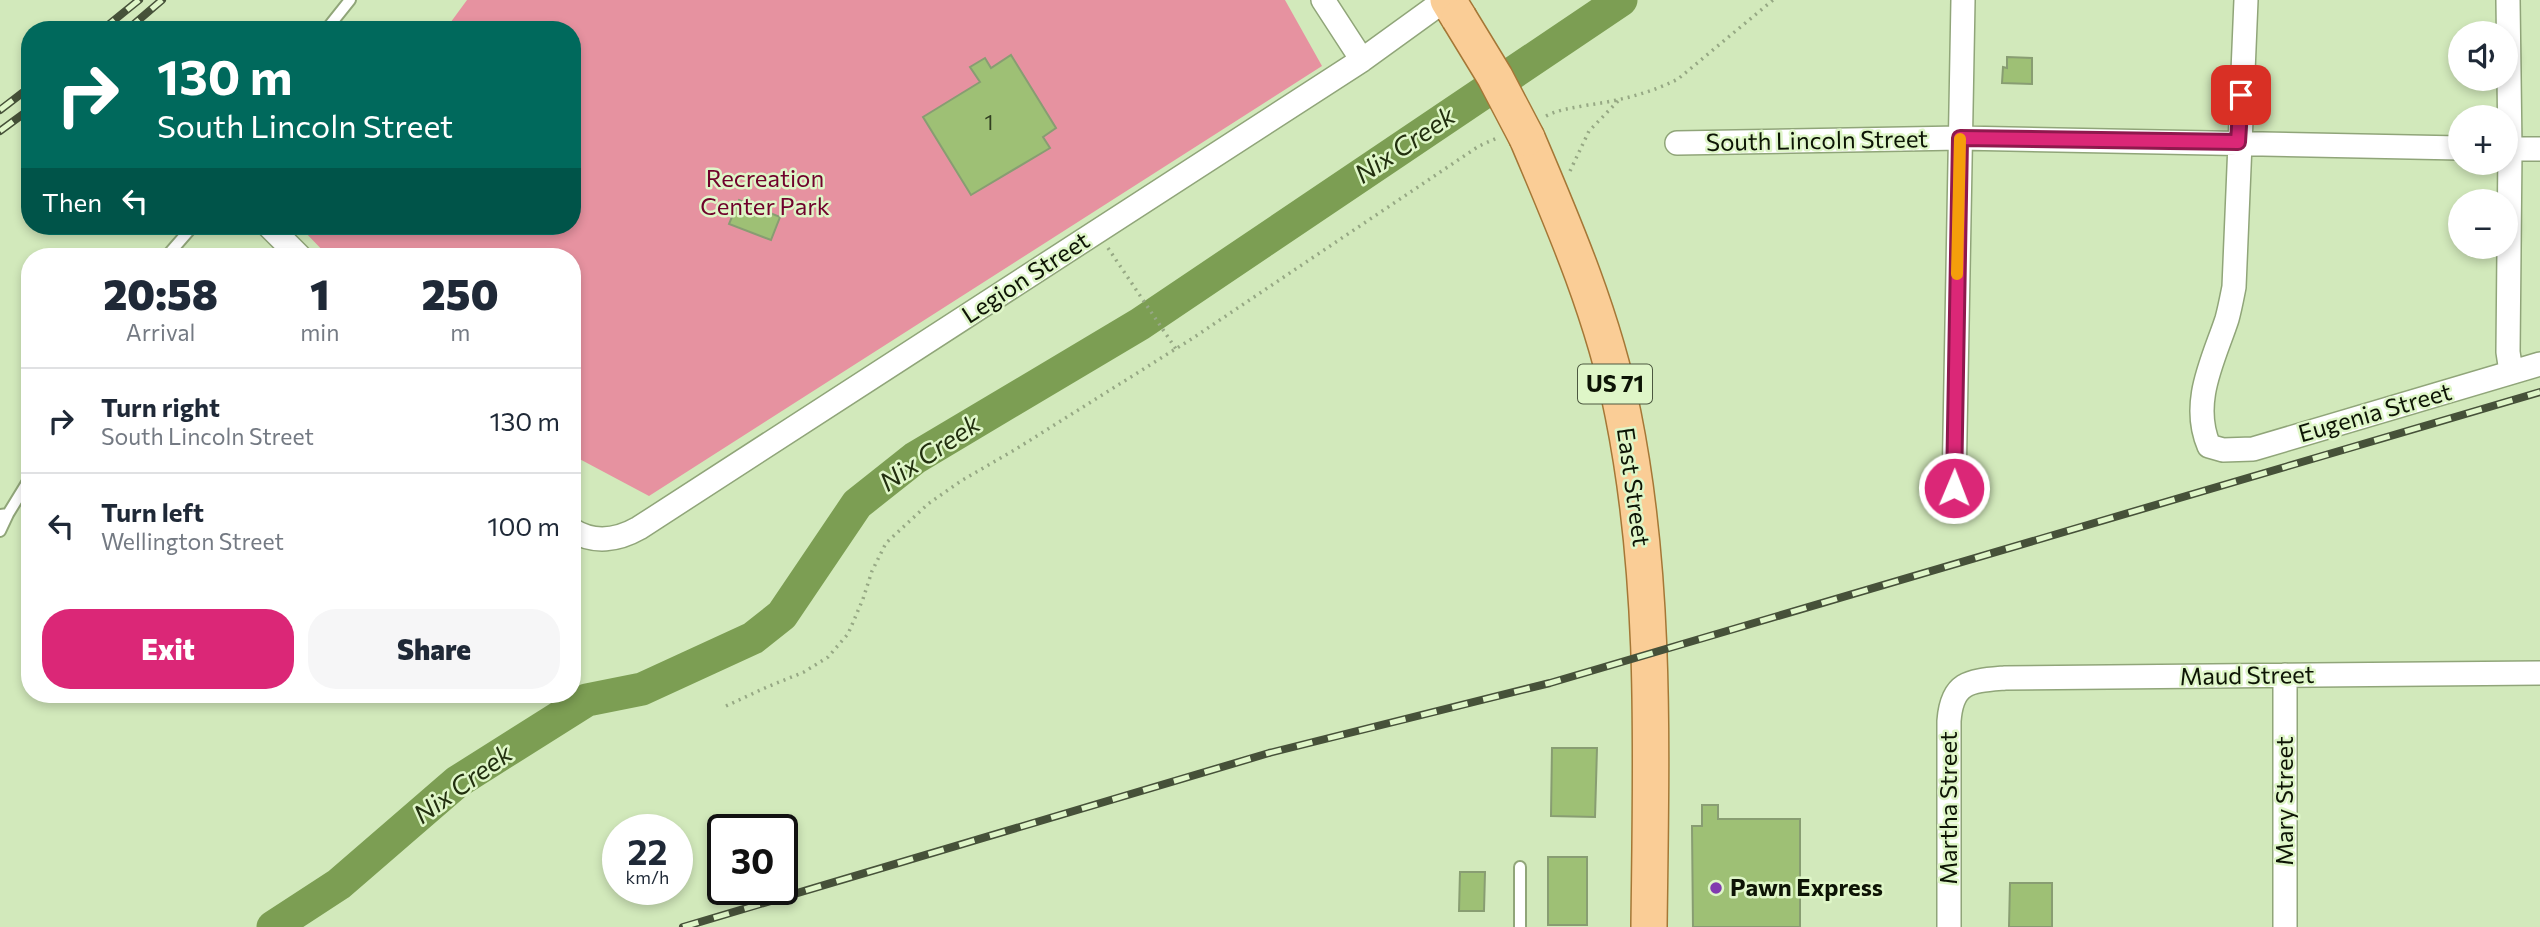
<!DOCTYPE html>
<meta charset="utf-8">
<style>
body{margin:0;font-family:Commissioner,sans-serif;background:#f6f6f7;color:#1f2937;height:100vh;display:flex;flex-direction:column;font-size:26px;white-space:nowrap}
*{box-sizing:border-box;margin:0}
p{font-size:23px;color:#747a83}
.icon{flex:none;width:38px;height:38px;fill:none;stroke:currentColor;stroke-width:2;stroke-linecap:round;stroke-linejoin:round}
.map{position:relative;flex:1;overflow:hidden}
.details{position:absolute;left:21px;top:248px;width:560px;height:455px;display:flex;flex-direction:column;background:#fff;border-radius:28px;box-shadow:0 4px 10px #0003}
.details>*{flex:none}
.top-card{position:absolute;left:21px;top:21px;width:560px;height:214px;border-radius:28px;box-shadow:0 4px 10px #0003;background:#00695c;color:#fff;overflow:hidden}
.tools{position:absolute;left:2448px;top:21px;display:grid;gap:14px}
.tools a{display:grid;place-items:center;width:70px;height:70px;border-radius:50%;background:#fff;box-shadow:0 4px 10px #0003;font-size:35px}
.speed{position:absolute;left:602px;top:814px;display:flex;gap:14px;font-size:35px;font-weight:700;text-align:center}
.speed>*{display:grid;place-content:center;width:91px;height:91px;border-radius:50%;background:#fff;box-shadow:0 4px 10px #0003;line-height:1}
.speed small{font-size:18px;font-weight:400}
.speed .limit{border:4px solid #111;border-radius:10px;background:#fff;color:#111}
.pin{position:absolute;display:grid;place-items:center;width:60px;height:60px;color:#fff;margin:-30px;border-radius:14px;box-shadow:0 4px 10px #0006}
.me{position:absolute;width:77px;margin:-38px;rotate:1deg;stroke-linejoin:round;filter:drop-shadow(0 0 5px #0008)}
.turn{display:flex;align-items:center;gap:24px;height:147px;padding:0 21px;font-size:32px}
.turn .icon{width:91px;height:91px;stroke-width:2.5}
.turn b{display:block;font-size:49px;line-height:60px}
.then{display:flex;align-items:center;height:66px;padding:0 21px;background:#0003;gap:14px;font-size:26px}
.eta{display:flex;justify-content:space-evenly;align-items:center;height:119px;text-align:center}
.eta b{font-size:42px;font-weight:800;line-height:49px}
.action{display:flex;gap:14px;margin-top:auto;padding:14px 21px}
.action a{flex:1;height:80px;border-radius:28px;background:#db2777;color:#fff;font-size:28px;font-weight:800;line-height:80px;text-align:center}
.action a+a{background:#f6f6f7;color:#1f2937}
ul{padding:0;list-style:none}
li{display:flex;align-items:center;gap:21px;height:105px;padding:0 21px;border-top:2px solid #e0e1e3}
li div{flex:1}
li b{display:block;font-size:26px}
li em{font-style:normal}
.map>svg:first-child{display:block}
.green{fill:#e692a0}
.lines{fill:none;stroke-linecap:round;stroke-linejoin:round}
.river{stroke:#7c9e53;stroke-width:33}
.building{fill:#9ec075;stroke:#889d72;stroke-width:2}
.service-casing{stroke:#90a579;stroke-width:14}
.minor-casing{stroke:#90a579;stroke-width:26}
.primary-casing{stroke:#a57736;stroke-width:38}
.path{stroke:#96a884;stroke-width:3.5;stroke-dasharray:2 5;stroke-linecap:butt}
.service{stroke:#fff;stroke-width:10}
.minor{stroke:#fff;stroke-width:23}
.primary{stroke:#facd96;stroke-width:35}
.rail-casing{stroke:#465139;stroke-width:8}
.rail{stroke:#dff6c8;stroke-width:5;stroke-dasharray:16;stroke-linecap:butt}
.primary-bridge-casing{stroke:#a57736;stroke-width:38;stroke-linecap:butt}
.primary-bridge{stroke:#facd96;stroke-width:35}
.route-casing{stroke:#8e194d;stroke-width:18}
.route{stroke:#db2777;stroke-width:12}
.slow{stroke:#f59e0b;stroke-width:12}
.poi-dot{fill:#813baf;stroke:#dff6c8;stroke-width:2.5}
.labels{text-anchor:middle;stroke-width:5;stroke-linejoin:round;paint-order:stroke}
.number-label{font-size:21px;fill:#313f21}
.shield{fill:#dff6c8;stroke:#4c5840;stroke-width:2}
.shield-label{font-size:23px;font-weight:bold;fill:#0d1405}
.street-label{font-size:24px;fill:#0d1405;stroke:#dff6c8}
.park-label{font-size:24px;fill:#6f012b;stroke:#dff6c8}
.poi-label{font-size:24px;font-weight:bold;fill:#0d1405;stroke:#dff6c8;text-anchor:start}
.water-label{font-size:26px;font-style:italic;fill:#222f0f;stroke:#dff6c8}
</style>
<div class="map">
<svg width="2540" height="927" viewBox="0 0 2540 927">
<rect width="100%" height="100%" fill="#d2e9bb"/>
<path class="green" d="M467 0H1285L1322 66 649 496 572 455V257H329L302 229 304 226H572V30H445Z"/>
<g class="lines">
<path class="river" d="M273 927 339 884 457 782 587 700 642 689 753 638 782 615 857 504 915 458 1140 324 1621 0"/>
</g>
<path class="building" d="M1011 55 1056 128 1043 137 1050 148 971 195 923 117 980 82 970 67 985 58 991 68Z
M2007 57 2032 58V84L2002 83 2003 67 2007 68Z
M739 200 780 217 771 240 729 224Z
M1552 748H1597L1595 817 1551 816Z
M1702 805H1718V819H1800V927H1693L1692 826H1702Z
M1548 857H1587V925H1548Z
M1460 872H1485L1484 911H1459Z
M2010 883H2052V927H2009Z"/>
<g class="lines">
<g class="service-casing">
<path id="service" d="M326 30 350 0
M166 257 193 226
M0 515 8 514 30 478
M0 531 8 514
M1520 927V867"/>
</g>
<g class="minor-casing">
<path id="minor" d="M1323 0 1362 60
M2246 0 2234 287C2232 297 2230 308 2227 319 2214 359 2190 402 2209 446L2223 450 2253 449 2540 364
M2508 0 2510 149 2508 352 2511 372
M1677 143 1960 138 2460 148
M2506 149H2540
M269 226 300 257
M1954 488 1963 0
M572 530C594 544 618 540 639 528L1362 60 1445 0
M2285 675V927
M1949 927V721C1952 681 1970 681 2005 678L2540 673"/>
</g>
<g class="primary-casing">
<path id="primary" d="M1448 0 1459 18
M1527 138C1565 227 1604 318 1623 414 1657 583 1651 755 1649 927"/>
</g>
<path class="path" d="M1546 116C1560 109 1573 108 1588 105 1618 101 1651 93 1678 79L1773 0
M1570 171 1589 131 1619 100
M1108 248 1176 349
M726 706 767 687 804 672 828 657 848 634 863 599 872 571 886 543 928 504 961 481 1016 449 1193 338 1479 146 1497 138"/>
<use href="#service" class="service"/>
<use href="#minor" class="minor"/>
<use href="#primary" class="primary"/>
<g class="rail-casing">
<path id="rail" d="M102 30 139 0
M127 30 162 0
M0 110 30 87
M0 131 30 109
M683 927 1269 753 1550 683 2540 392"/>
</g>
<use href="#rail" class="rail"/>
<g class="primary-bridge-casing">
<path id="primary-bridge" d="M1459 18 1495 77 1527 138"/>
</g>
<use href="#primary-bridge" class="primary-bridge"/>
</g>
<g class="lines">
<g class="route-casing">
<path id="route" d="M1954 488 1960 138 2238 142 2241 95"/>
</g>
<use href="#route" class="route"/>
<path class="slow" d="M1957 274 1960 139"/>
</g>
<circle class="poi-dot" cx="1716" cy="888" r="7"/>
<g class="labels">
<g class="number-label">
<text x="989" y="130">1</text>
</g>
<rect class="shield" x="1578" y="364.5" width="74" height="39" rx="5"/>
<g class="shield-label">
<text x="1615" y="392">US 71</text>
</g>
<g class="street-label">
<text transform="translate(1817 141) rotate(-1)" y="8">South Lincoln Street</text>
<text transform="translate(1026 278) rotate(-33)" y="8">Legion Street</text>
<text transform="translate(2375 413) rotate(-16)" y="8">Eugenia Street</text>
<text transform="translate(1633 487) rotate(82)" y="8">East Street</text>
<text transform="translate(2247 676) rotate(-1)" y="8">Maud Street</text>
<text transform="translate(2285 801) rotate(-90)" y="8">Mary Street</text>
<text transform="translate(1949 808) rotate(-90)" y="8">Martha Street</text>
</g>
<g class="park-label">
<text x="765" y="187">Recreation<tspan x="765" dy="28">Center Park</tspan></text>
</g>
<g class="poi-label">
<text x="1730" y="896">Pawn Express</text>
</g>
<g class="water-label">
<text transform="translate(1405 145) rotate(-34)" y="9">Nix Creek</text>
<text transform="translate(930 453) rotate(-34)" y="9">Nix Creek</text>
<text transform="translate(463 784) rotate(-36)" y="9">Nix Creek</text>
</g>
</g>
</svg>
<div class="tools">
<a><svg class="icon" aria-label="sound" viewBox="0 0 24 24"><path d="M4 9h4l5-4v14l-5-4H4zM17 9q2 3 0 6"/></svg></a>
<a>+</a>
<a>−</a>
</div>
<div class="speed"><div>22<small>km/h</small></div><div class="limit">30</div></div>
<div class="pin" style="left:2241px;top:95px;background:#d93025"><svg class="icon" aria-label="arrive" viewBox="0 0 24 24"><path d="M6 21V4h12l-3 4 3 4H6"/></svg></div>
<svg class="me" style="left:1954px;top:488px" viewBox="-20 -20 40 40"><circle r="17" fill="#db2777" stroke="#fff" stroke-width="3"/><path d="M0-11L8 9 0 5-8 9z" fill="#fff"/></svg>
<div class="top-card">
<div class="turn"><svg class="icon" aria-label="right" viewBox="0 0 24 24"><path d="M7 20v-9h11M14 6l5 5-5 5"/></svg><div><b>130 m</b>South Lincoln Street</div></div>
<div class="then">Then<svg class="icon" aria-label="left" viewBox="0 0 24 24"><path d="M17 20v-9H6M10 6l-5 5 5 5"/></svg></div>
</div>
<section class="details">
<div class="eta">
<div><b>20:58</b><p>Arrival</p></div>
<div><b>1</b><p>min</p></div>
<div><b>250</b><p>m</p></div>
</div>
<ul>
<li><svg class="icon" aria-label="right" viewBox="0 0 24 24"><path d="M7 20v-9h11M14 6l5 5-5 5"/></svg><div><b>Turn right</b><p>South Lincoln Street</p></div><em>130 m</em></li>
<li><svg class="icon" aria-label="left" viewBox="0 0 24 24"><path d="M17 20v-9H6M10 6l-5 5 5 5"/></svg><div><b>Turn left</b><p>Wellington Street</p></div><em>100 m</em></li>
</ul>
<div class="action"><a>Exit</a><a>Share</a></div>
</section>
</div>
